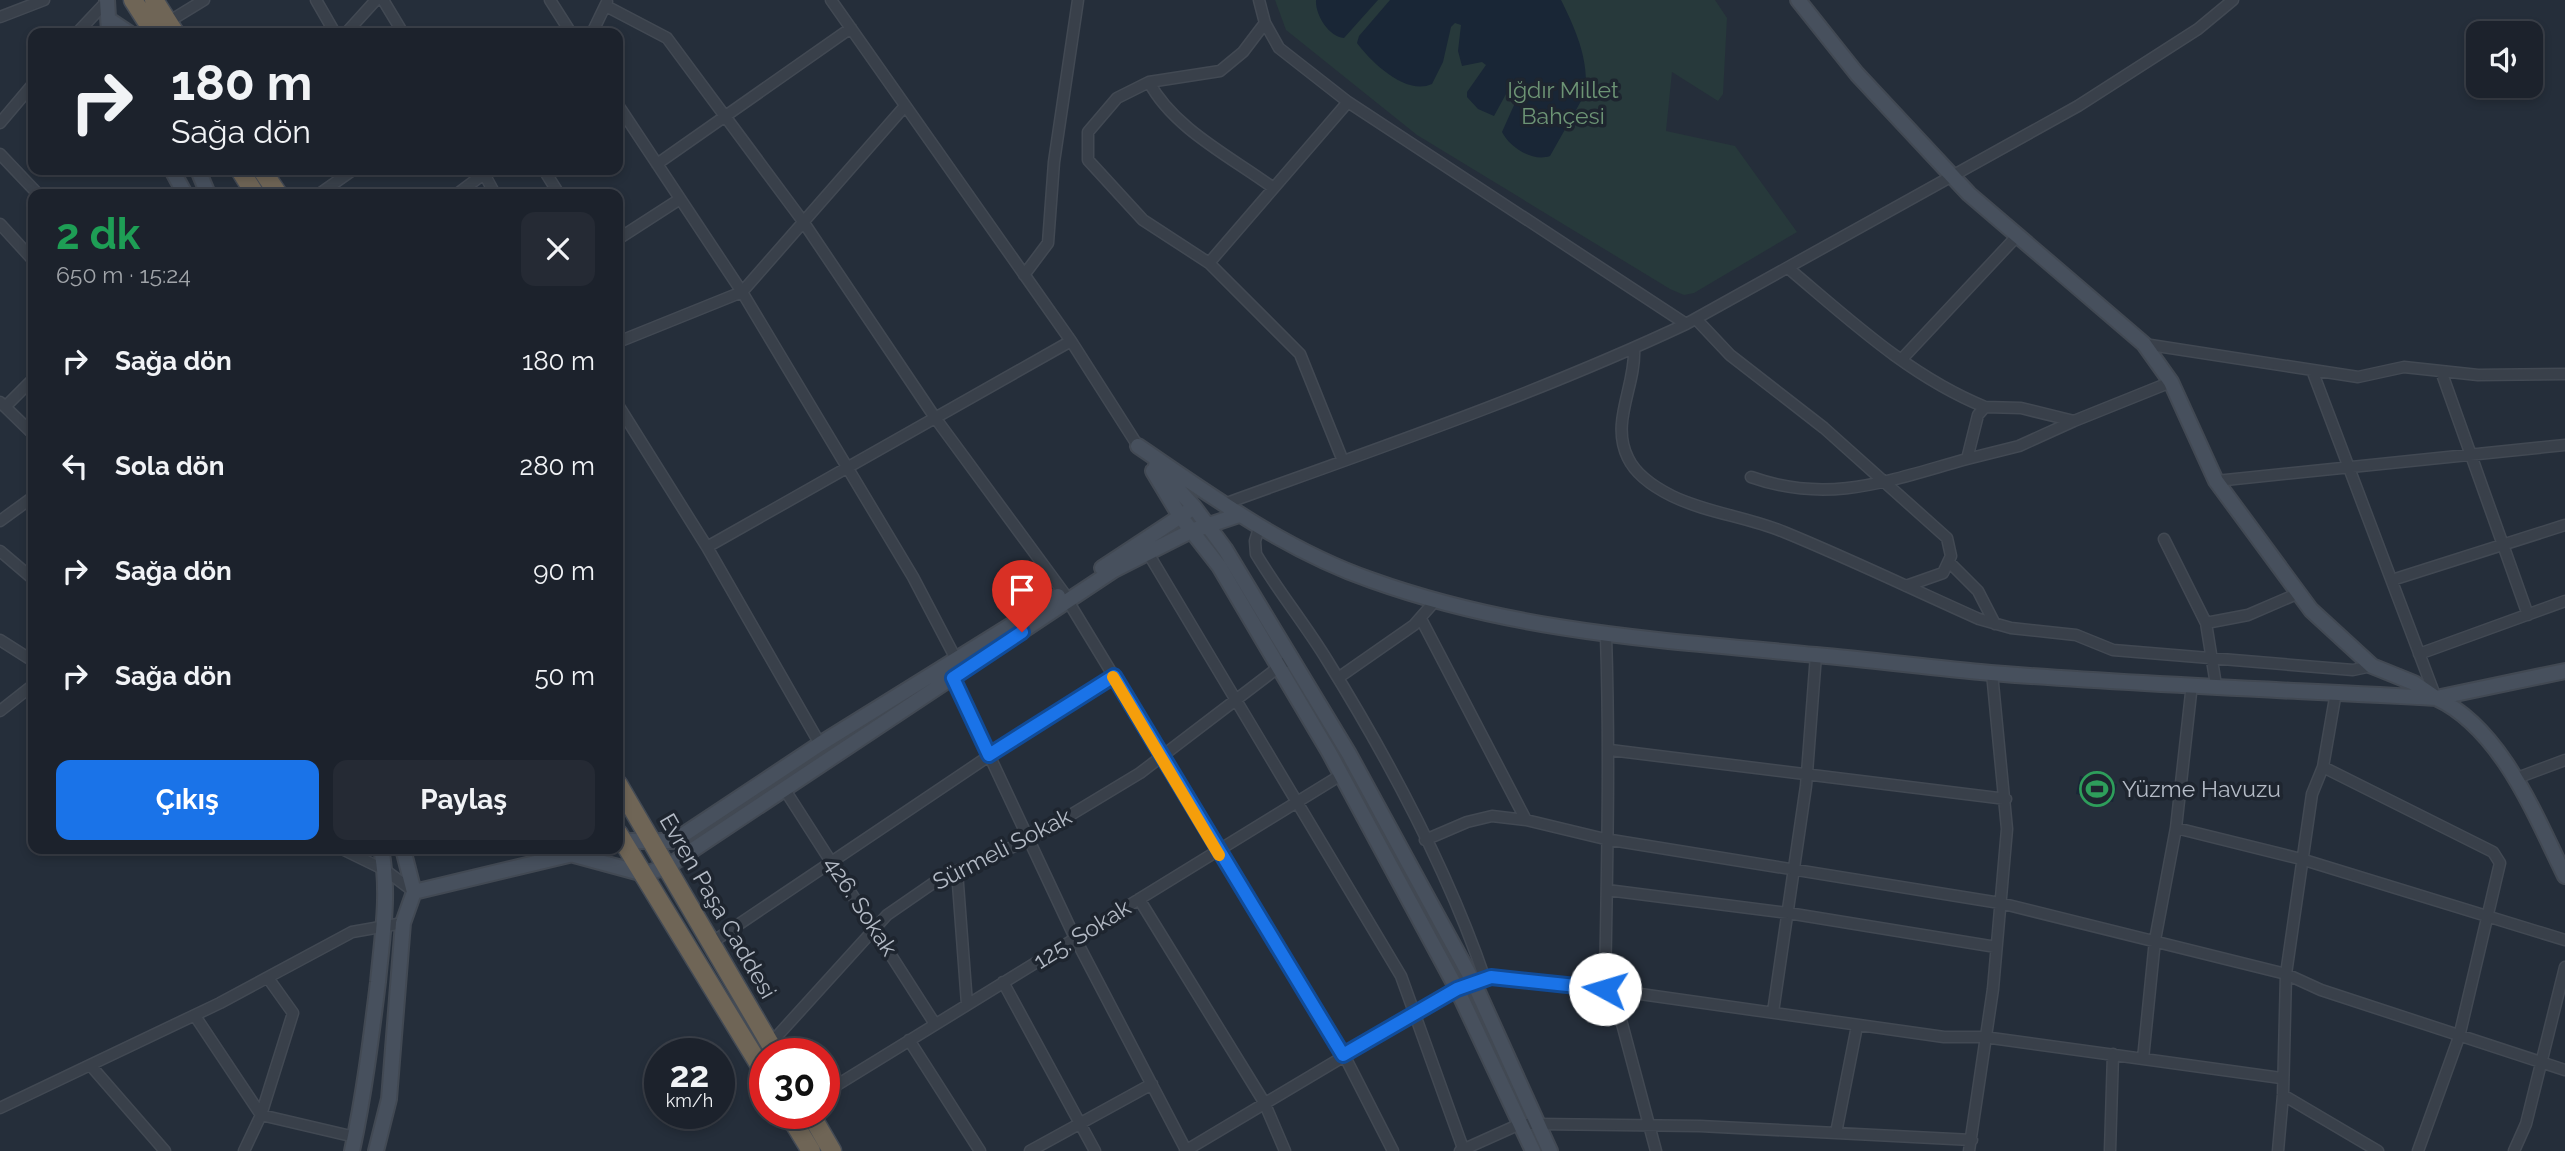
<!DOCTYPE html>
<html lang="tr">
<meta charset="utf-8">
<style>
body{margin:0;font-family:Raleway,sans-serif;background:#252a34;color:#f1f3f6;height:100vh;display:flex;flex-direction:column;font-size:26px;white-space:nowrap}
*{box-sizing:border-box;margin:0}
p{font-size:23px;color:#a0a4a9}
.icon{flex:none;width:38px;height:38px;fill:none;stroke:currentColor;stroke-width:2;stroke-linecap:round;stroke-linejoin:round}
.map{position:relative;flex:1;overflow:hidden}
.side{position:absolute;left:28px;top:189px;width:595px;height:665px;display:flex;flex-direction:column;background:#1c222c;border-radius:14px;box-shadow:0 4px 10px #0003,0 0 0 2px #3a3f48}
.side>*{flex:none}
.hud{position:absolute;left:28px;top:28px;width:595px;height:147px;border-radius:14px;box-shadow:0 4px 10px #0003,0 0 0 2px #3a3f48;background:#1c222c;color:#f1f3f6;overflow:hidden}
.tools{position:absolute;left:2466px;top:21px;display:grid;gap:14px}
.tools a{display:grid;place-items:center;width:77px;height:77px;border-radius:14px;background:#1c222c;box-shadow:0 4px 10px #0003,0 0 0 2px #3a3f48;font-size:35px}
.speed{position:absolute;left:644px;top:1038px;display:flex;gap:14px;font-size:35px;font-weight:700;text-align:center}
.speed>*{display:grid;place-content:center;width:91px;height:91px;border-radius:50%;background:#1c222c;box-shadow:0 4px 10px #0003,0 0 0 2px #3a3f48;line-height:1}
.speed small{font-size:18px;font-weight:400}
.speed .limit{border:10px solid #d22;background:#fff;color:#111}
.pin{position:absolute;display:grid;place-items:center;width:60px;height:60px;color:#fff;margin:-72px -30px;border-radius:50% 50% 50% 0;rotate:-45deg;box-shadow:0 0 7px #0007}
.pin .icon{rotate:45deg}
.me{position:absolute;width:77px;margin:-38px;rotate:276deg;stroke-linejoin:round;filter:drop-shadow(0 0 5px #0008)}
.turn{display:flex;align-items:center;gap:24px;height:147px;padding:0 28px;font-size:32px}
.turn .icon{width:91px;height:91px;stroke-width:2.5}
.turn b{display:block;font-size:49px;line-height:60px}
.round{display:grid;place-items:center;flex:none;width:74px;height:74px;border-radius:14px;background:#252a34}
.head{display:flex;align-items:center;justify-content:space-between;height:119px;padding:0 28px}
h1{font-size:42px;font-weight:700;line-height:52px;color:#1e9e55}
.primary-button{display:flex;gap:14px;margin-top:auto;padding:14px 28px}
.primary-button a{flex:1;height:80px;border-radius:14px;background:#1a73e8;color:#fff;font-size:28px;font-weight:700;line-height:80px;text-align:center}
.primary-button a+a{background:#252a34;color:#f1f3f6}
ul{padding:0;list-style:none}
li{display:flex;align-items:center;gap:21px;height:105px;padding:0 28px}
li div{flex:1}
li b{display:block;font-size:26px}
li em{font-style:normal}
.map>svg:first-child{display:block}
.green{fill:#27393b}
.water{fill:#192636}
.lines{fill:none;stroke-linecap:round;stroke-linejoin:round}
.street-casing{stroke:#424953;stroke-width:13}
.secondary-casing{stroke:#424953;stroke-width:18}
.highway-casing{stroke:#444b55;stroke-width:21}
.street{stroke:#39404a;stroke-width:10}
.secondary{stroke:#47505d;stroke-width:14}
.highway{stroke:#6f6556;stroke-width:18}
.route-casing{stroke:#114b97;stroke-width:18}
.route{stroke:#1a73e8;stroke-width:12}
.slow{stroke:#f59e0b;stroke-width:12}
.labels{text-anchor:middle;stroke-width:7;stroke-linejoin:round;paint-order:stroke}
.park-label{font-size:23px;fill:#6d9475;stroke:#1e252f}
.poi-label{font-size:23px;fill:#b4bbc6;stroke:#1e252f;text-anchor:start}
.street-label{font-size:23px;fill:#b4bbc6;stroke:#1e252f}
</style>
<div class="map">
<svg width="2565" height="1151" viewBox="0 0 2565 1151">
<rect width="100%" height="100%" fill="#252e3a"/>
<path class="green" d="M1275 0H1715L1727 18 1723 94 1718 101 1672 72 1666 131 1735 146 1797 232 1694 293 1684 295 1670 289 1417 135 1286 30Z"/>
<path class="water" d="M1316 0H1378L1344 38C1329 37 1315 15 1316 0Z
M1390 0H1561C1575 28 1590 61 1585 94L1550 156C1533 162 1510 148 1502 132L1523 85 1521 81 1512 83 1494 116 1478 109 1467 97V92L1486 65 1482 62 1462 66 1458 51 1461 25 1455 23 1451 27 1443 62 1432 84C1406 96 1371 62 1357 43L1359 36Z
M2080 776 2117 784 2113 802 2076 794Z"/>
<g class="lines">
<g class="street-casing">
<path id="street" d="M316 0 335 33
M383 0 403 33
M550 0 571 33
M831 0 1071 341 1138 446
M1259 0 1265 23 1279 48 1348 102 1686 324
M606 6 667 38 802 220 936 419 1064 593
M0 17 44 0
M168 22 204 0
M1265 23 1243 52 1220 71 1149 82 1117 98 1088 132V160L1143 220 1209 263 1300 354 1343 461
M77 33 108 0
M346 33 376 0
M592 33 607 2
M1149 82C1173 128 1231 157 1272 187
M618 105 742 292 913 577 956 659 953 678 1075 938 1186 1150
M0 123 33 84
M0 154 38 194
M657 164 851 28
M482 170 495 194
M544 170 559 194
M319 194 353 170
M457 194 489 170
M0 224 33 260
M618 239 680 199
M1209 263 1348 102
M1788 268C1850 320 1909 376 1985 407
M1024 275 1048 243 1054 162 1078 0
M1696 319 1730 355 1824 428 1947 538 1951 556 1943 573 1906 586
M618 342 742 292 905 106
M2144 344 2358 377 2404 367 2478 375 2565 374
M1634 349C1636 386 1610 422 1628 458 1636 475 1656 488 1672 496 1707 513 1748 517 1784 532 1850 559 1914 590 1979 619L2011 628 2076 635 2113 650 2353 670 2372 666
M1901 360 2018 235
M2312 370 2436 698
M2441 371 2528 615
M0 402 33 434
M618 405 707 547 820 744
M5 407 33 379
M1967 459 2019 446 2074 421
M1751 477C1830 505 1890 480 1967 459L1978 415 1985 407 2021 408 2074 421 2171 382
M2216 481 2565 445
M1224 504C1379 448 1537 394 1686 324L2078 106 2198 29 2233 0
M0 521 33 497
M1259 528 1255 541 1256 554C1278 591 1305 624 1327 660 1389 760 1447 868 1485 979
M2164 539 2206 623 2216 685
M707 547 1071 341
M0 551 33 579
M1148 553 1401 976 1464 1151
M1950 563 1978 591 1995 624
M2392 580 2565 525
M1068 601 1344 1055 1393 1151
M1421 619 1526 820
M2206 623 2248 615 2299 593
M0 640 33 661
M2419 654 2565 601
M1338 678 1414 625 1435 601
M0 711 33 685
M1610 750 2006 799
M2323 767 2493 852 2500 863 2459 1037 2418 1151
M2517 778 2565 760
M785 790 935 1024
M2176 828 2301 859 2565 940
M1425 840 1467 822 1492 816 1526 820 1605 839 2000 903 2286 974 2321 990 2565 1070
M342 849 385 870 413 891
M957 871 967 1004
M1607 890 1788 913 1996 947
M1139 899 1264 1102 1285 1151
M711 943 989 756 1114 676
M1003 982 1095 1151
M1605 989C1607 871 1610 754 1606 636
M1613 990 1656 1151
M1773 1012 1806 786 1816 655
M195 1016 261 1115 355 1137
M909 1040 980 1151
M770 1044 887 915 942 877 1029 840 1140 773 1292 657
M2143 1059 2155 940 2176 828 2192 684
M91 1066 165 1151
M824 1093 1341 775
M2283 1095 2378 1151
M0 1108 220 1003 352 932 403 923
M1836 1133 1857 1026
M244 1151 261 1115 293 1013 268 978
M1030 1151 1152 1084
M1185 1151 1457 989 1491 977 1605 989 1944 1037H1984L2281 1078
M1460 1151 1520 1124H1537L1700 1126 1972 1140
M1969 1151 1993 989 2007 829 1992 673
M2110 1151 2113 1054
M2278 1151 2283 1095 2286 974 2312 794 2323 767 2336 692
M2514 1151 2526 1124 2565 967"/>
</g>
<g class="secondary-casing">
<path id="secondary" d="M107 0 109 33
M1798 0 1857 74 1969 194 2144 344 2171 382 2216 481 2311 610 2372 666 2414 683 2436 698 2565 671
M111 21 129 33
M172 170 185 194
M198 170 208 194
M1138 446C1213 497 1285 550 1371 580 1519 633 1662 640 1816 655 1874 660 1933 668 1991 673 2139 685 2288 690 2436 698 2501 728 2535 815 2565 876
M1156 465 1194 507 1225 549 1349 754 1474 983 1550 1151
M1153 471 1180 516 1219 566 1329 752 1457 989 1533 1151
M1102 568 1187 512
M618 841H674L820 744 1058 596
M574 855 644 874 667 867 1114 570 1191 531 1239 515
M414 892 594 849
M352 1151C364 1095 371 1039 378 982 382 938 390 892 381 849
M376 1151 389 1099 403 923 414 892 403 849"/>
</g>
<g class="highway-casing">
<path id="highway" d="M133 0 154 33
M154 0 175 33
M240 170 255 194
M262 170 278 194
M618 784 776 1054
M618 833 765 1074
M788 1113 811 1151
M810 1113 832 1151"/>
</g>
<use href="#street" class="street"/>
<use href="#secondary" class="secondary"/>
<use href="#highway" class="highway"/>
</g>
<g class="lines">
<g class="route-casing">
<path id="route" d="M1022 632 953 678 989 755 1114 676 1343 1055 1457 989 1491 977 1605 989"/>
</g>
<use href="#route" class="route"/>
<path class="slow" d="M1113 677 1219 855"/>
</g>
<defs>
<g id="stadium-ring" transform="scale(1.75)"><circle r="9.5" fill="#1e252f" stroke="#2e9e5b" stroke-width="1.5"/><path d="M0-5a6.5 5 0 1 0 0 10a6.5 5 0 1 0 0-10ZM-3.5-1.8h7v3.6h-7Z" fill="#2e9e5b"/></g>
</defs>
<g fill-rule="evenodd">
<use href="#stadium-ring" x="2097" y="789"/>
</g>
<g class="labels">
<g class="park-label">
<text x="1563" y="98">Iğdır Millet<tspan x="1563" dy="26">Bahçesi</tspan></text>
</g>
<g class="poi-label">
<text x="2122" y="797">Yüzme Havuzu</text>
</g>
<g class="street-label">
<text transform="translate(1002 849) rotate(-27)" y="8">Sürmeli Sokak</text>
<text transform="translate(718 906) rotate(60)" y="8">Evren Paşa Caddesi</text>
<text transform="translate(861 906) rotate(57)" y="8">426. Sokak</text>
<text transform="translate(1082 934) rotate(-32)" y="8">125. Sokak</text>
</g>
</g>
</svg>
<div class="tools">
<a><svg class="icon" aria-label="sound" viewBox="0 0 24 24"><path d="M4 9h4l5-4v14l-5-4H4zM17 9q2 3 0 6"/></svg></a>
</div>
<div class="speed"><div>22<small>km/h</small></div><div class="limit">30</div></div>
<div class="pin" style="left:1022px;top:632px;background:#d93025"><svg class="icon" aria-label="arrive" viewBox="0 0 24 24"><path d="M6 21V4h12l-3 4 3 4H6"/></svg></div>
<svg class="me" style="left:1605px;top:989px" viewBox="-20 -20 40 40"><circle r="19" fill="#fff"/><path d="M0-13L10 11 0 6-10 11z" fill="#1a73e8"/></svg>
<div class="hud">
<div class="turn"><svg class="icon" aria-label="right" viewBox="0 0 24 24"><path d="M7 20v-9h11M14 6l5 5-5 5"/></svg><div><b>180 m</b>Sağa dön</div></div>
</div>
<section class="side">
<div class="head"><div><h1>2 dk</h1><p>650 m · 15:24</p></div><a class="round"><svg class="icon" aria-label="close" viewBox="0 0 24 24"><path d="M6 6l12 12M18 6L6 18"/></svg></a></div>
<ul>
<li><svg class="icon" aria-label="right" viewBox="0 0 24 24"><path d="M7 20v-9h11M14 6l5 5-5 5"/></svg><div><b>Sağa dön</b></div><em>180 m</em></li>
<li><svg class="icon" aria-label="left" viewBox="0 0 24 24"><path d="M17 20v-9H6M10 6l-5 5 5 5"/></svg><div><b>Sola dön</b></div><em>280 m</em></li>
<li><svg class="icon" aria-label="right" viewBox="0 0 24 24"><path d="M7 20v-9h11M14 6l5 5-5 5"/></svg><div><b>Sağa dön</b></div><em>90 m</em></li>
<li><svg class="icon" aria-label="right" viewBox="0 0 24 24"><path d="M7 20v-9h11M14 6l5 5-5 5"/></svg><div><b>Sağa dön</b></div><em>50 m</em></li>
</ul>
<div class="primary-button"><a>Çıkış</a><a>Paylaş</a></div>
</section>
</div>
